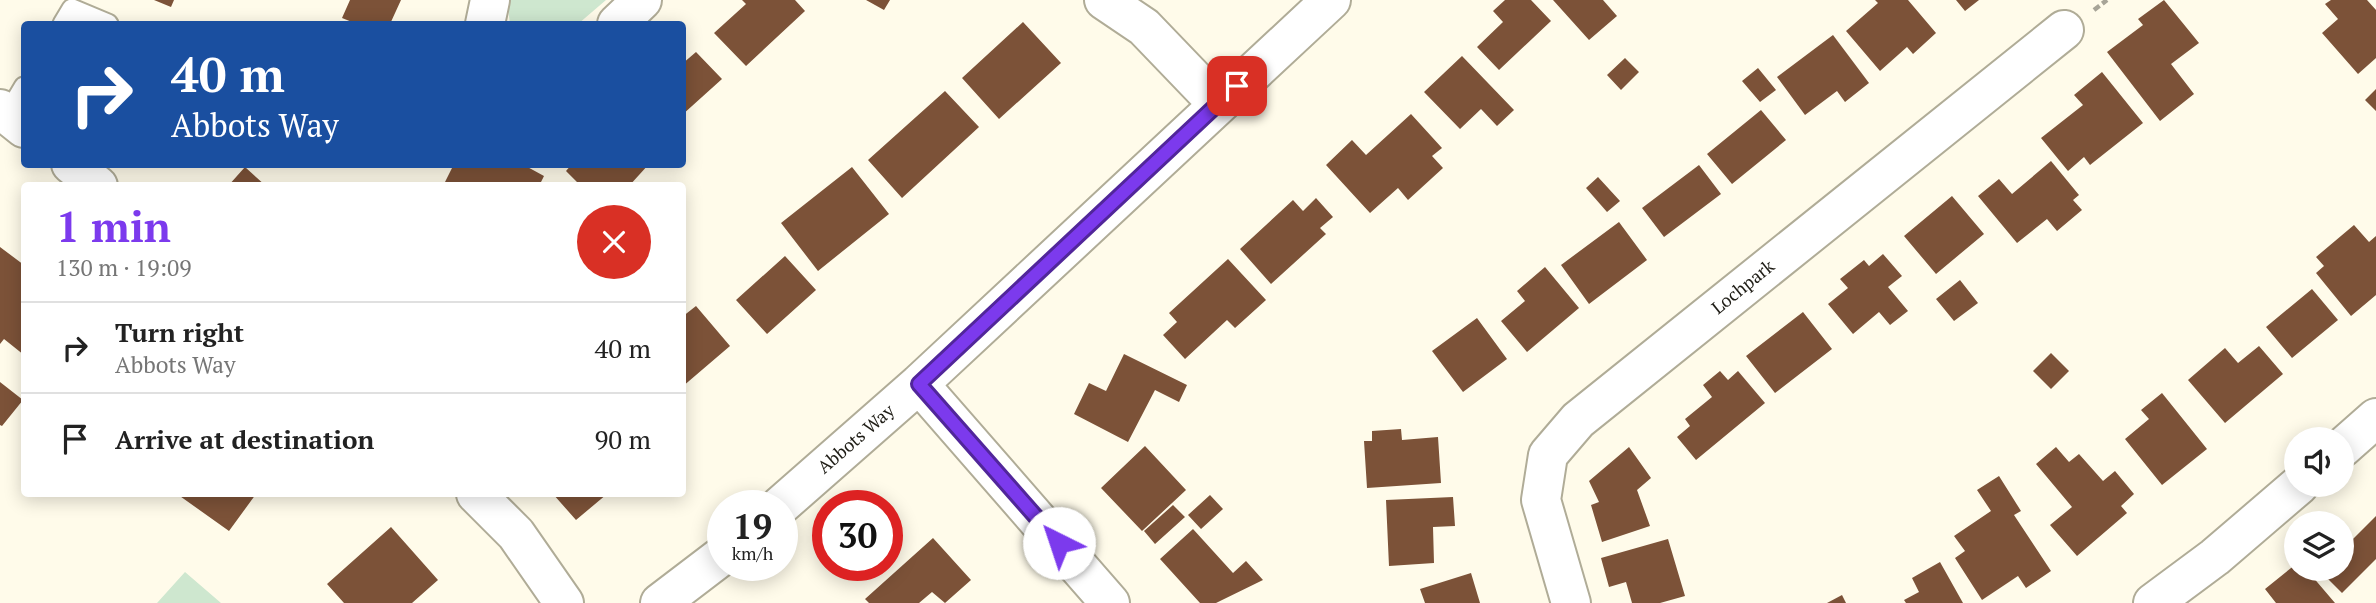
<!DOCTYPE html>
<meta charset="utf-8">
<style>
body{margin:0;font-family:"PT Serif",serif;background:#f6f6f6;color:#222;height:100vh;display:flex;flex-direction:column;font-size:26px;white-space:nowrap}
*{box-sizing:border-box;margin:0}
p{font-size:23px;color:#767676}
.icon{flex:none;width:38px;height:38px;fill:none;stroke:currentColor;stroke-width:2;stroke-linecap:round;stroke-linejoin:round}
.map{position:relative;flex:1;overflow:hidden}
.sheet{position:absolute;left:21px;top:182px;width:665px;height:315px;display:flex;flex-direction:column;background:#fff;border-radius:7px;box-shadow:0 4px 18px #0003}
.sheet>*{flex:none}
.banner{position:absolute;left:21px;top:21px;width:665px;height:147px;border-radius:7px;box-shadow:0 4px 18px #0003;background:#1a4fa0;color:#fff;overflow:hidden}
.fabs{position:absolute;left:2284px;top:427px;display:grid;gap:14px}
.fabs a{display:grid;place-items:center;width:70px;height:70px;border-radius:50%;background:#fff;box-shadow:0 4px 18px #0003;font-size:35px}
.speed{position:absolute;left:707px;top:490px;display:flex;gap:14px;font-size:35px;font-weight:700;text-align:center}
.speed>*{display:grid;place-content:center;width:91px;height:91px;border-radius:50%;background:#fff;box-shadow:0 4px 18px #0003;line-height:1}
.speed small{font-size:18px;font-weight:400}
.speed .limit{border:10px solid #d22;background:#fff;color:#111}
.pin{position:absolute;display:grid;place-items:center;width:60px;height:60px;color:#fff;margin:-30px;border-radius:14px;box-shadow:0 4px 10px #0006}
.me{position:absolute;width:77px;margin:-38px;rotate:319deg;stroke-linejoin:round;filter:drop-shadow(0 0 5px #0008)}
.turn{display:flex;align-items:center;gap:24px;height:147px;padding:0 35px;font-size:32px}
.turn .icon{width:91px;height:91px;stroke-width:2.5}
.turn b{display:block;font-size:49px;line-height:60px}
.round{display:grid;place-items:center;flex:none;width:74px;height:74px;border-radius:37px;background:#f6f6f6}
.summary{display:flex;align-items:center;justify-content:space-between;height:119px;padding:0 35px}
h1{font-size:42px;font-weight:600;line-height:52px;color:#7c3aed}
ul{padding:0;list-style:none}
li{display:flex;align-items:center;gap:21px;height:91px;padding:0 35px;border-top:2px solid #e0e0e0}
li div{flex:1}
li b{display:block;font-size:26px}
li em{font-style:normal}
.map>svg:first-child{display:block}
.green{fill:#cee7cf}
.building{fill:#7c5238}
.lines{fill:none;stroke-linecap:round;stroke-linejoin:round}
.service-casing{stroke:#b0ac97;stroke-width:23}
.minor-casing{stroke:#b0ac97;stroke-width:42}
.path{stroke:#a7a497;stroke-width:4.5;stroke-dasharray:7 3.5;stroke-linecap:butt}
.service{stroke:#fff;stroke-width:19}
.minor{stroke:#fff;stroke-width:38}
.route-casing{stroke:#51269a;stroke-width:18}
.route{stroke:#7c3aed;stroke-width:12}
.labels{text-anchor:middle;stroke-width:7;stroke-linejoin:round;paint-order:stroke}
.street-label{font-size:18px;fill:#1f1d16;stroke:#fff}
</style>
<div class="map">
<svg width="2376" height="603" viewBox="0 0 2376 603">
<rect width="100%" height="100%" fill="#fffbea"/>
<path class="green" d="M507 0H606L578 24H510Z
M185 572 221 603H157Z"/>
<path class="building" d="M154 0H174L171 7Z
M350 0H401L390 24H357L342 18Z
M742 0H795L805 11 746 66 714 33 746 4Z
M866 0H890L884 10Z
M1505 0H1531L1551 21 1499 70 1477 47 1503 22 1493 11Z
M1553 0H1603L1617 16 1589 40Z
M1875 0H1908L1936 33 1913 54 1907 47 1880 71 1846 31 1878 3Z
M1956 0H1979L1965 11Z
M2164 0 2199 43 2171 64 2194 94 2160 121 2107 52 2143 25 2138 19Z
M2331 0H2367L2376 10V58L2358 74 2322 33 2338 19 2325 4Z
M1023 22 1061 63 999 119 962 78Z
M1833 35 1869 83 1845 102 1837 91 1805 115 1777 77Z
M696 52 722 79 682 115V64Z
M1462 56 1514 110 1497 126 1481 109 1460 129 1424 92Z
M1625 58 1639 72 1621 90 1607 75Z
M1758 68 1776 90 1760 102 1742 81Z
M2102 72 2143 123 2090 165 2084 157 2068 171 2041 138 2083 105 2074 95Z
M2376 89V111L2365 100Z
M945 91 979 127 902 198 868 160Z
M1761 110 1786 140 1732 184 1707 154Z
M1411 114 1442 148 1432 156 1443 168 1408 200 1398 188 1370 213 1326 165 1352 140 1366 155Z
M2051 161 2079 195 2073 200 2082 210 2057 231 2047 219 2017 243 1978 196 1999 179 2012 194Z
M454 164H522L544 176 539 186H443Z
M572 164H649L629 186H581L566 171Z
M1699 165 1721 194 1664 237 1642 208Z
M245 167 266 186H228Z
M852 167 889 214 818 271 781 223Z
M1598 177 1620 201 1607 212 1586 188Z
M1952 196 1984 234 1936 274 1904 236Z
M1316 198 1333 217 1320 228 1326 234 1271 284 1240 249 1293 200 1303 211Z
M1619 222 1647 260 1589 304 1561 265Z
M2354 225 2369 242 2376 236V295L2351 316 2316 273 2324 266 2316 257Z
M0 247 24 265V355L4 339 0 344Z
M1883 254 1902 276 1888 287 1908 311 1890 325 1879 312 1853 334 1828 304 1848 288 1840 279 1864 260 1869 266Z
M785 256 816 290 767 334 736 300Z
M1228 259 1266 300 1235 328 1227 320 1185 359 1163 335 1177 322 1169 313Z
M1545 267 1579 308 1527 352 1501 321 1525 301 1517 291Z
M1960 280 1978 303 1954 321 1936 299Z
M2312 289 2338 320 2292 358 2266 327Z
M696 306 730 346 682 387V317Z
M1803 312 1832 349 1775 393 1746 356Z
M1477 318 1507 359 1463 392 1432 351Z
M2259 346 2283 374 2225 423 2188 380 2225 348 2238 363Z
M2051 353 2069 371 2051 389 2033 371Z
M1124 354 1187 385 1179 402 1155 390 1128 442 1074 414 1089 383 1106 391Z
M1720 371 1728 380 1738 371 1765 403 1696 460 1677 437 1690 426 1685 419 1712 397 1703 385Z
M0 382 23 400 2 426 0 425Z
M2162 393 2207 449 2162 485 2125 439 2149 419 2141 410Z
M1401 429 1402 440 1438 437 1441 483 1367 488 1364 441H1372V431Z
M1145 446 1186 490 1142 531 1101 488Z
M1629 447 1651 478 1637 490 1650 526 1602 542 1591 505 1599 502 1589 481Z
M2056 447 2069 462 2079 454 2103 481 2115 471 2134 494 2121 506 2127 513 2077 556 2050 525 2072 507 2036 464Z
M1999 476 2021 511 2014 515 2051 571 2026 588 2018 576 1982 600 1955 558 1965 551 1954 536 1991 511 1977 490Z
M177 494H256L229 531Z
M553 494H607L576 520Z
M1210 495 1223 509 1201 529 1188 515Z
M1453 497 1455 526 1433 527 1434 563 1389 566 1386 500Z
M1173 505 1185 517 1155 544 1144 531Z
M2376 516V559L2342 593 2318 569H2342V550Z
M391 527 438 580 412 603H344L327 584Z
M1193 529 1233 573 1246 561 1263 580 1216 603H1200L1160 559Z
M933 538 971 580 945 603 932 592 919 603H869L865 599Z
M1668 539 1685 596 1660 603H1632L1626 582 1609 587 1601 558Z
M1940 562 1963 603H1906L1904 600 1919 592 1912 578Z
M2296 564V569H2306L2335 603H2276L2265 589Z
M1471 573 1480 603H1425L1420 589Z
M1842 595 1846 603H1827Z"/>
<g class="lines">
<g class="service-casing">
<path id="service" d="M63 24 72 9 108 24
M8 114 24 87"/>
</g>
<g class="minor-casing">
<path id="minor" d="M1104 0 1144 27 1218 104
M485 24 490 0
M617 24 642 0
M0 109 24 128
M71 164 98 186
M919 384 1110 603
M2342 448 2376 418
M476 494 516 534 564 603
M780 506 919 384 1331 0
M660 603 723 555
M1571 603 1541 500 1548 455 1578 420 2064 30
M2153 603 2215 557 2299 485"/>
</g>
<path class="path" d="M2094 10 2107 0"/>
<use href="#service" class="service"/>
<use href="#minor" class="minor"/>
</g>
<g class="lines">
<g class="route-casing">
<path id="route" d="M1059 543 919 384 1237 86"/>
</g>
<use href="#route" class="route"/>
</g>
<g class="labels">
<g class="street-label">
<text transform="translate(1743 287) rotate(-39)" y="6">Lochpark</text>
<text transform="translate(856 439) rotate(-41)" y="6">Abbots Way</text>
</g>
</g>
</svg>
<div class="fabs">
<a><svg class="icon" aria-label="sound" viewBox="0 0 24 24"><path d="M4 9h4l5-4v14l-5-4H4zM17 9q2 3 0 6"/></svg></a>
<a><svg class="icon" aria-label="layers" viewBox="0 0 24 24"><path d="M12 4l9 5-9 5-9-5zM3 14l9 5 9-5"/></svg></a>
</div>
<div class="speed"><div>19<small>km/h</small></div><div class="limit">30</div></div>
<div class="pin" style="left:1237px;top:86px;background:#d93025"><svg class="icon" aria-label="arrive" viewBox="0 0 24 24"><path d="M6 21V4h12l-3 4 3 4H6"/></svg></div>
<svg class="me" style="left:1059px;top:543px" viewBox="-20 -20 40 40"><circle r="19" fill="#fff"/><path d="M0-13L10 11 0 6-10 11z" fill="#7c3aed"/></svg>
<div class="banner">
<div class="turn"><svg class="icon" aria-label="right" viewBox="0 0 24 24"><path d="M7 20v-9h11M14 6l5 5-5 5"/></svg><div><b>40 m</b>Abbots Way</div></div>
</div>
<section class="sheet">
<div class="summary"><div><h1>1 min</h1><p>130 m · 19:09</p></div><a class="round" style="background:#d93025;color:#fff"><svg class="icon" aria-label="close" viewBox="0 0 24 24"><path d="M6 6l12 12M18 6L6 18"/></svg></a></div>
<ul>
<li><svg class="icon" aria-label="right" viewBox="0 0 24 24"><path d="M7 20v-9h11M14 6l5 5-5 5"/></svg><div><b>Turn right</b><p>Abbots Way</p></div><em>40 m</em></li>
<li><svg class="icon" aria-label="arrive" viewBox="0 0 24 24"><path d="M6 21V4h12l-3 4 3 4H6"/></svg><div><b>Arrive at destination</b></div><em>90 m</em></li>
</ul>
</section>
</div>
